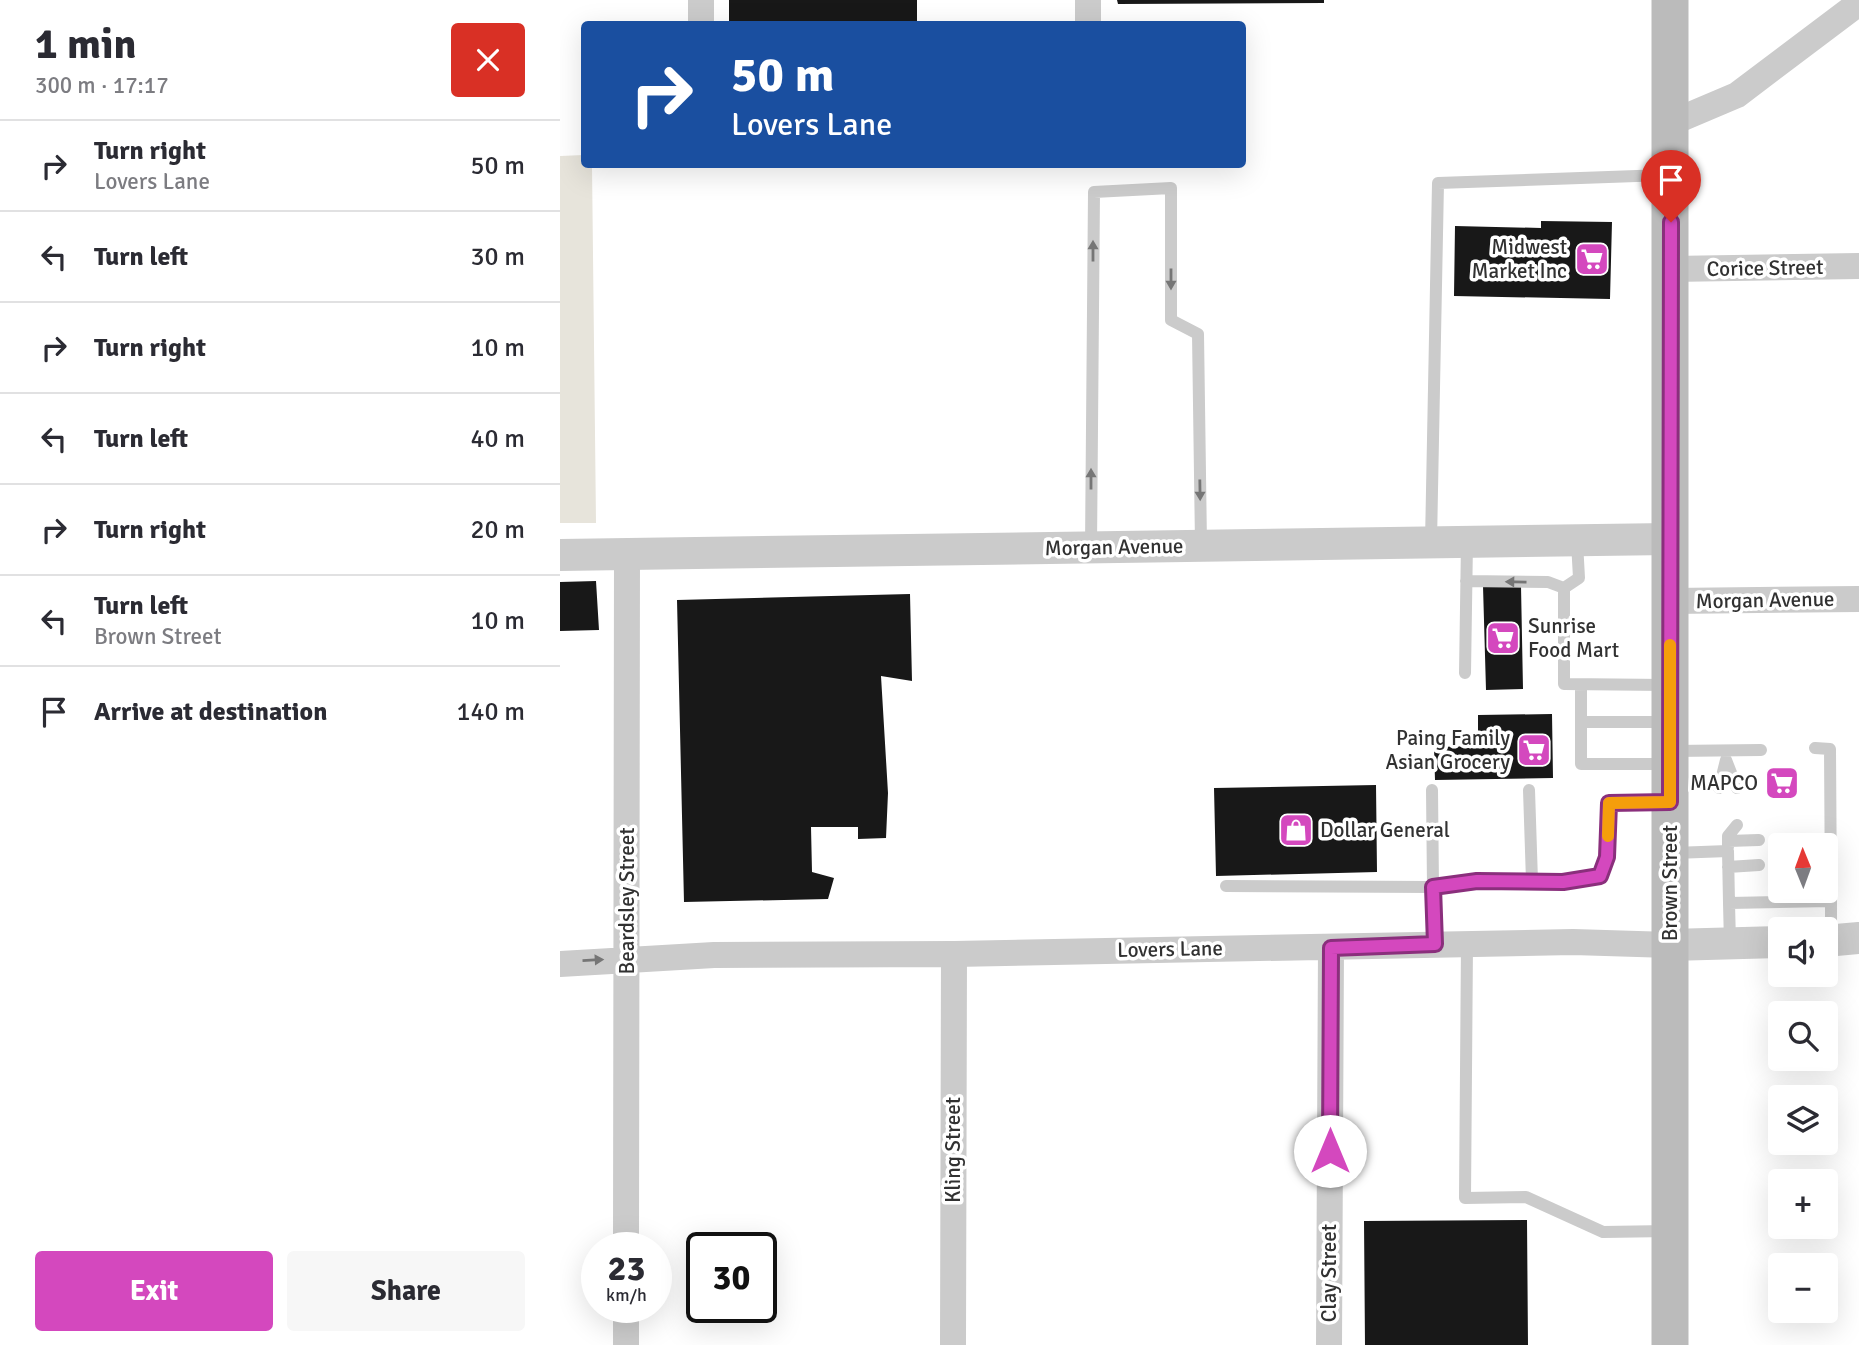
<!DOCTYPE html>
<meta charset="utf-8">
<style>
body{margin:0;font-family:Signika,sans-serif;background:#f7f7f7;color:#2b2b33;height:100vh;display:flex;flex-direction:column;font-size:26px;white-space:nowrap}
*{box-sizing:border-box;margin:0}
p{font-size:23px;color:#7c7c81}
.icon{flex:none;width:38px;height:38px;fill:none;stroke:currentColor;stroke-width:2;stroke-linecap:round;stroke-linejoin:round}
.map{position:relative;flex:1;overflow:hidden}
.drawer{display:flex;flex-direction:column;background:#fff;width:560px}
.drawer>*{flex:none}
.banner{position:absolute;left:21px;top:21px;width:665px;height:147px;border-radius:7px;box-shadow:0 7px 28px #0002;background:#1a4fa0;color:#fff;overflow:hidden}
.needle{width:46px;rotate:359deg}
.fabs{position:absolute;left:1208px;top:833px;display:grid;gap:14px}
.fabs a{display:grid;place-items:center;width:70px;height:70px;border-radius:7px;background:#fff;box-shadow:0 7px 28px #0002;font-size:35px}
.speed{position:absolute;left:21px;top:1232px;display:flex;gap:14px;font-size:35px;font-weight:700;text-align:center}
.speed>*{display:grid;place-content:center;width:91px;height:91px;border-radius:50%;background:#fff;box-shadow:0 7px 28px #0002;line-height:1}
.speed small{font-size:18px;font-weight:400}
.speed .limit{border:4px solid #111;border-radius:10px;background:#fff;color:#111}
.pin{position:absolute;display:grid;place-items:center;width:60px;height:60px;color:#fff;margin:-72px -30px;border-radius:50% 50% 50% 0;rotate:-45deg;box-shadow:0 0 7px #0007}
.pin .icon{rotate:45deg}
.me{position:absolute;width:77px;margin:-38px;rotate:0deg;stroke-linejoin:round;filter:drop-shadow(0 0 5px #0008)}
.turn{display:flex;align-items:center;gap:24px;height:147px;padding:0 35px;font-size:32px}
.turn .icon{width:91px;height:91px;stroke-width:2.5}
.turn b{display:block;font-size:49px;line-height:60px}
.round{display:grid;place-items:center;flex:none;width:74px;height:74px;border-radius:7px;background:#f7f7f7}
.headline{display:flex;align-items:center;justify-content:space-between;height:119px;padding:0 35px}
h1{font-size:42px;font-weight:800;line-height:52px}
.cta{display:flex;gap:14px;margin-top:auto;padding:14px 35px}
.cta a{flex:1;height:80px;border-radius:7px;background:#d448be;color:#fff;font-size:28px;font-weight:800;line-height:80px;text-align:center}
.cta a+a{background:#f7f7f7;color:#2b2b33}
ul{padding:0;list-style:none}
li{display:flex;align-items:center;gap:21px;height:91px;padding:0 35px;border-top:2px solid #e1e1e2}
li div{flex:1}
li b{display:block;font-size:26px}
li em{font-style:normal}
main{display:flex;flex:1;min-height:0}
.map>svg:first-child{display:block}
.green{fill:#e7e4db}
.building{fill:#181818}
.lines{fill:none;stroke-linecap:round;stroke-linejoin:round}
.service{stroke:#cbcbcb;stroke-width:12}
.minor{stroke:#cbcbcb;stroke-width:26}
.tertiary{stroke:#cbcbcb;stroke-width:32}
.secondary{stroke:#bbb;stroke-width:37}
.oneway{fill:#767676}
.route-casing{stroke:#8a2f7c;stroke-width:18}
.route{stroke:#d448be;stroke-width:12}
.slow{stroke:#f59e0b;stroke-width:12}
.labels{text-anchor:middle;stroke-width:7;stroke-linejoin:round;paint-order:stroke}
.poi-label{font-size:21px;fill:#313131;stroke:#fff;text-anchor:end}
.street-label{font-size:21px;fill:#313131;stroke:#fff}
</style>
<main>
<section class="drawer">
<div class="headline"><div><h1>1 min</h1><p>300 m · 17:17</p></div><a class="round" style="background:#d93025;color:#fff"><svg class="icon" aria-label="close" viewBox="0 0 24 24"><path d="M6 6l12 12M18 6L6 18"/></svg></a></div>
<ul>
<li><svg class="icon" aria-label="right" viewBox="0 0 24 24"><path d="M7 20v-9h11M14 6l5 5-5 5"/></svg><div><b>Turn right</b><p>Lovers Lane</p></div><em>50 m</em></li>
<li><svg class="icon" aria-label="left" viewBox="0 0 24 24"><path d="M17 20v-9H6M10 6l-5 5 5 5"/></svg><div><b>Turn left</b></div><em>30 m</em></li>
<li><svg class="icon" aria-label="right" viewBox="0 0 24 24"><path d="M7 20v-9h11M14 6l5 5-5 5"/></svg><div><b>Turn right</b></div><em>10 m</em></li>
<li><svg class="icon" aria-label="left" viewBox="0 0 24 24"><path d="M17 20v-9H6M10 6l-5 5 5 5"/></svg><div><b>Turn left</b></div><em>40 m</em></li>
<li><svg class="icon" aria-label="right" viewBox="0 0 24 24"><path d="M7 20v-9h11M14 6l5 5-5 5"/></svg><div><b>Turn right</b></div><em>20 m</em></li>
<li><svg class="icon" aria-label="left" viewBox="0 0 24 24"><path d="M17 20v-9H6M10 6l-5 5 5 5"/></svg><div><b>Turn left</b><p>Brown Street</p></div><em>10 m</em></li>
<li><svg class="icon" aria-label="arrive" viewBox="0 0 24 24"><path d="M6 21V4h12l-3 4 3 4H6"/></svg><div><b>Arrive at destination</b></div><em>140 m</em></li>
</ul>
<div class="cta"><a>Exit</a><a>Share</a></div>
</section>
<div class="map">
<svg width="1299" height="1345" viewBox="0 0 1299 1345">
<rect width="100%" height="100%" fill="#fff"/>
<path class="green" d="M24 155V164L32 165 36 523H0V156Z"/>
<path class="building" d="M169 0H357V24H169Z
M557 0H764V3L558 4Z
M981 221 1052 222 1050 299 894 296 895 226 981 228Z
M36 581 39 630 0 631V582Z
M923 586H961L963 689 926 690Z
M350 594 352 681 321 676 328 793 326 838 298 839V827H251L252 872 274 878 268 899 124 902 117 600Z
M992 714 993 778 875 780 874 747 918 746V715Z
M816 785 817 872 656 876 654 788Z
M967 1220 968 1345H805L804 1221Z"/>
<g class="lines">
<path class="service" d="M871 542 878 183 1105 175
M1017 542 1019 578 1004 588V684L1106 685
M531 547 534 192 611 188V320L638 334 641 544
M906 581 988 582 1004 588
M905 673 907 542
M1021 722V685
M1255 748 1270 749 1271 901
M1113 751 1201 750
M1106 764H1021V722H1107
M1159 788 1166 760 1177 788
M969 790 972 881
M1242 840H1271
M1168 841 1199 840
M1168 847V836L1177 825
M1114 853 1168 851 1169 903
M1168 867 1199 865
M666 886 873 887 872 790
M1170 943 1169 903 1271 901V941
M875 944 873 887 917 881 1003 882 1040 876 1047 857 1049 803 1105 802
M907 944 905 1198 966 1197 1043 1232 1108 1231"/>
<path class="minor" d="M141 24V0
M528 24V0
M1111 123 1177 95 1299 3
M1111 269 1299 266
M1111 601 1299 599
M0 964 154 955 394 954 1013 942 1110 945
M66 1248 67 554
M66 1345V1307
M393 1345 394 954
M769 1345 771 948"/>
<path class="tertiary" d="M0 555 1109 539
M1265 941 1299 938
M1110 945 1220 942"/>
<path class="secondary" d="M1110 0V1345"/>
</g>
<defs><path id="oneway-solid" d="M-6-.8H1V-3.2L6.5 0L1 3.2V.8H-6Z" transform="scale(1.75)"/></defs>
<g class="oneway">
<use href="#oneway-solid" transform="translate(533 251) rotate(-90)"/>
<use href="#oneway-solid" transform="translate(611 279) rotate(90)"/>
<use href="#oneway-solid" transform="translate(531 479) rotate(-90)"/>
<use href="#oneway-solid" transform="translate(640 490) rotate(89)"/>
<use href="#oneway-solid" transform="translate(956 582) rotate(-179)"/>
<use href="#oneway-solid" transform="translate(33 960) rotate(-3)"/>
</g>
<g class="lines">
<g class="route-casing">
<path id="route" d="M770 1151 771 948 875 944 873 887 917 881 1003 882 1040 876 1047 857 1049 803 1110 802 1111 222"/>
</g>
<use href="#route" class="route"/>
<path class="slow" d="M1048 836 1049 803 1110 802V645"/>
</g>
<defs>
<g id="supermarket-square" transform="scale(1.75)"><rect x="-9" y="-9" width="18" height="18" rx="4" fill="#d448be" stroke="#fff"/><path d="M-6-5.5h2.5l.6 2H6L4.5 2H-2.5L-4.4-4H-6ZM-1.5 3.2a1.3 1.3 0 1 0 .1 0ZM3 3.2a1.3 1.3 0 1 0 .1 0Z" fill="#fff"/></g>
<g id="shop-square" transform="scale(1.75)"><rect x="-9" y="-9" width="18" height="18" rx="4" fill="#d448be" stroke="#fff"/><path d="M-5-2.5h2.3a2.7 3.5 0 0 1 5.4 0H5L5.5 6h-11ZM-1.5-2.5h3a1.5 2.3 0 0 0-3 0Z" fill="#fff"/></g>
</defs>
<g fill-rule="evenodd">
<use href="#supermarket-square" x="1032" y="259"/>
<use href="#supermarket-square" x="943" y="638"/>
<use href="#supermarket-square" x="974" y="750"/>
<use href="#supermarket-square" x="1222" y="783"/>
<use href="#shop-square" x="736" y="830"/>
</g>
<g class="labels">
<g class="poi-label">
<text x="1007" y="254">Midwest<tspan x="1007" dy="24">Market Inc</tspan></text>
<text x="968" y="633" text-anchor="start">Sunrise<tspan x="968" dy="24">Food Mart</tspan></text>
<text x="950" y="745">Paing Family<tspan x="950" dy="24">Asian Grocery</tspan></text>
<text x="1198" y="790">MAPCO</text>
<text x="760" y="837" text-anchor="start">Dollar General</text>
</g>
<g class="street-label">
<text transform="translate(1205 268) rotate(-1)" y="7">Corice Street</text>
<text transform="translate(554 547) rotate(-1)" y="7">Morgan Avenue</text>
<text transform="translate(1205 600) rotate(-1)" y="7">Morgan Avenue</text>
<text transform="translate(1110 883) rotate(-90)" y="7">Brown Street</text>
<text transform="translate(67 901) rotate(-90)" y="7">Beardsley Street</text>
<text transform="translate(610 949) rotate(-1)" y="7">Lovers Lane</text>
<text transform="translate(393 1150) rotate(-90)" y="7">Kling Street</text>
<text transform="translate(769 1273) rotate(-90)" y="7">Clay Street</text>
</g>
</g>
</svg>
<div class="fabs">
<a><svg class="needle" viewBox="-14 -14 28 28"><path d="M0-13l5 13h-10z" fill="#e53935"/><path d="M0 13l5-13h-10z" fill="#7c7c81"/></svg></a>
<a><svg class="icon" aria-label="sound" viewBox="0 0 24 24"><path d="M4 9h4l5-4v14l-5-4H4zM17 9q2 3 0 6"/></svg></a>
<a><svg class="icon" aria-label="search" viewBox="0 0 24 24"><circle cx="10" cy="10" r="6"/><path d="M15 15l6 6"/></svg></a>
<a><svg class="icon" aria-label="layers" viewBox="0 0 24 24"><path d="M12 4l9 5-9 5-9-5zM3 14l9 5 9-5"/></svg></a>
<a>+</a>
<a>−</a>
</div>
<div class="speed"><div>23<small>km/h</small></div><div class="limit">30</div></div>
<div class="pin" style="left:1111px;top:222px;background:#d93025"><svg class="icon" aria-label="arrive" viewBox="0 0 24 24"><path d="M6 21V4h12l-3 4 3 4H6"/></svg></div>
<svg class="me" style="left:770px;top:1151px" viewBox="-20 -20 40 40"><circle r="19" fill="#fff"/><path d="M0-13L10 11 0 6-10 11z" fill="#d448be"/></svg>
<div class="banner">
<div class="turn"><svg class="icon" aria-label="right" viewBox="0 0 24 24"><path d="M7 20v-9h11M14 6l5 5-5 5"/></svg><div><b>50 m</b>Lovers Lane</div></div>
</div>
</div>
</main>
